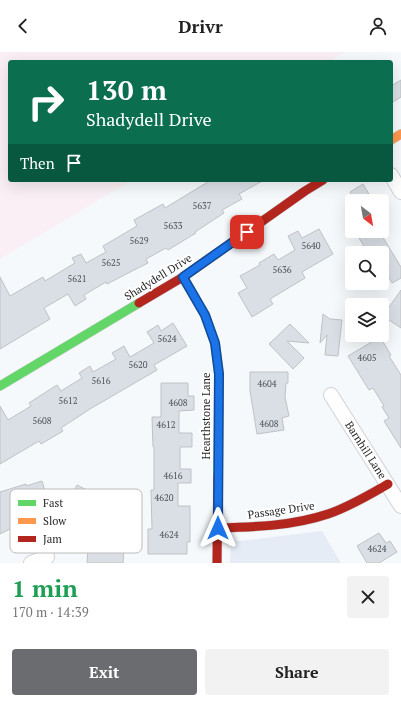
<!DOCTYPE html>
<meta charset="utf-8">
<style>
body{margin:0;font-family:"PT Serif",serif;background:#f2f2f2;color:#222;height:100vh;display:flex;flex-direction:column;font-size:15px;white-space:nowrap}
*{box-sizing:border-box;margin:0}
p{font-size:13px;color:#767676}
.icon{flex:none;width:22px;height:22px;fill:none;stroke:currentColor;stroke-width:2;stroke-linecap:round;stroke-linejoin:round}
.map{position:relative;height:511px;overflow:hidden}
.side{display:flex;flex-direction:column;background:#fff;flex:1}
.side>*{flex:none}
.hud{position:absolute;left:8px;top:8px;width:385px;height:122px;border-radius:4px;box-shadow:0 4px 16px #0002;background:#0b6e4f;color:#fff;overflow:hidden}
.needle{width:26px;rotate:149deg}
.buttons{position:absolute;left:345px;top:142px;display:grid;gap:8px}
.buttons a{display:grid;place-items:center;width:44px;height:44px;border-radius:4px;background:#fff;box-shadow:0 4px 16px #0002;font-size:20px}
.pin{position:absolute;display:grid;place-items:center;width:34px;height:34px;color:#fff;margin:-17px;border-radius:8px;box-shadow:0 2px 6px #0006}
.me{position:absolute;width:44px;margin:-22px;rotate:0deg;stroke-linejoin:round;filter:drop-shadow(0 0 3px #0008)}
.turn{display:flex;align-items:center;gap:14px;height:84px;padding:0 12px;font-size:18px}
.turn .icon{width:52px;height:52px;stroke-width:2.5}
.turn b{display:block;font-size:28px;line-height:34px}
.then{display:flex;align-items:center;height:38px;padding:0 12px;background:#0003;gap:8px;font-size:15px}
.round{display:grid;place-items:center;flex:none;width:42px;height:42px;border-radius:4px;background:#f2f2f2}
.headline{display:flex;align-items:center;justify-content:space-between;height:68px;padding:0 12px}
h1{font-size:24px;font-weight:700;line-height:30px;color:#1e9e55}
.cta{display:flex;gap:8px;margin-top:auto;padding:8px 12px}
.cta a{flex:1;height:46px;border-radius:4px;background:#6a6c6f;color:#fff;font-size:16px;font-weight:700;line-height:46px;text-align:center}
.cta a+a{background:#f2f2f2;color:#222}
header{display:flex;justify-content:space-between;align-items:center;height:52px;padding:0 12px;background:#fff;font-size:18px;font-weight:700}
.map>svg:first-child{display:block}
.built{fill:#e6ecf5}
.industrial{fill:#f9eff4}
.building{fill:#dadfe6;stroke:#c0c1c4}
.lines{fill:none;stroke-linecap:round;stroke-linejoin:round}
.street-casing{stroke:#d0d2d5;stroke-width:16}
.fast-casing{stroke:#d0d2d5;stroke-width:10}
.slow-casing{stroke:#d0d2d5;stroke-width:10}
.jam-casing{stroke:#d0d2d5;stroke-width:10}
.street{stroke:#fefeff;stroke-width:14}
.fast{stroke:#63d668;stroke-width:9}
.slow{stroke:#ff974d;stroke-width:9}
.jam{stroke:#b3261e;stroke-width:9}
.route-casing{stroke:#114b97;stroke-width:10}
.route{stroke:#1a73e8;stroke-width:7}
.labels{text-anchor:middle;stroke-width:4;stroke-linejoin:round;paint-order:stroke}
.number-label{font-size:9px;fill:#4d5054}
.street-label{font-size:11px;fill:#1e2023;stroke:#fff}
.key{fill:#fff;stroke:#bcbcbd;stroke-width:1}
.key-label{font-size:11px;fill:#1e2023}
</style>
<header><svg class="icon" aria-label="back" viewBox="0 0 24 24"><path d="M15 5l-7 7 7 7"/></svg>Drivr<svg class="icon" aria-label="person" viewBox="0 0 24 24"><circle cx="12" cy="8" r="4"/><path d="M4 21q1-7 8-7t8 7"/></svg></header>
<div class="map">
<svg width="401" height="511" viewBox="0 0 401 511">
<rect width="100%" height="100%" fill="#f6f9fc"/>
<path class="built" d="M322 479 341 511H230L231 490Z"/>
<path class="industrial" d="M0 0H345L328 10H10V128H132L0 207Z"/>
<path class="building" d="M401 28V45L391 51V34Z
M211 128H264L239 142 242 147 222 158 224 161 195 180 196 181 168 198 166 196 146 207 148 211 136 217 107 232 106 230 84 243 86 247 75 254 68 242 44 256 50 267 0 297V225L10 244 43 225 45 229 75 211 72 206 81 202 86 211 106 200 103 194 137 174 134 168 163 152 165 156Z
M363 132 373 149H355L350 140Z
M319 177 333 202 302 220 305 226 270 247 273 252 252 265 238 241 247 236 240 224 260 213 259 211 274 202 278 208 295 198 288 184 298 179 302 186Z
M355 179H379L401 215V226L392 231 388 224 382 228V201H368Z
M401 238V276L383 264Z
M323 262 330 267 342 268 338 304 325 303 327 283 320 291Z
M173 271 187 294 154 313 157 318 90 357 61 376 63 379 41 392 39 389 0 412V354L8 368 31 354 29 351 57 333 61 339 82 326 79 321 90 314 93 320 116 307 112 301 124 294 130 305 154 291 147 280 158 273 161 279Z
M290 272 309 291 287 289 304 306 293 317 269 292Z
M380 285 391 303 389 304 401 323V396L384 369 389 366 382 355 384 354 373 336 369 338 348 304Z
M250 320H288V331H286L285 345 289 364 282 366 284 378 257 382 250 339Z
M161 331H188V344H194V358L179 359V381H192V395H180V417H191V431H178V454H190V490H187V502H148V477H152L151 438H154V395H153L152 365H161Z
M42 429 51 459 16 469 18 473 0 482V440L26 432V434Z
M77 433 105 447 86 481 59 465Z
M379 481 386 491 390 489 397 500 379 511H367L357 494Z
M88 495 124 497 123 511H87Z"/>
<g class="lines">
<g class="street-casing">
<path id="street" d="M391 123 401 140
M331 343 401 454
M31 511 47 505"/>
</g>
<g class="fast-casing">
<path id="fast" d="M183 225 205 263 215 291 219 322 218 424
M0 334 139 251"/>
</g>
<g class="slow-casing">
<path id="slow" d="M391 88 401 82"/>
</g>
<g class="jam-casing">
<path id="jam" d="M139 251 183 225 305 139 323 128
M218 476C255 475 292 474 328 462 349 455 369 443 388 432
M217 511 218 424"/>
</g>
<use href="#street" class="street"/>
<use href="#fast" class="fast"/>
<use href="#slow" class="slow"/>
<use href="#jam" class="jam"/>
</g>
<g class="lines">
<g class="route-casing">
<path id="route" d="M218 476 219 322 215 291 205 263 183 225 247 180"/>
</g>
<use href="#route" class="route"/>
</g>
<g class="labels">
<g class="number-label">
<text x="202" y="157">5637</text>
<text x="173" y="177">5633</text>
<text x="139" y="192">5629</text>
<text x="311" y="197">5640</text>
<text x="111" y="214">5625</text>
<text x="282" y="221">5636</text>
<text x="77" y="230">5621</text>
<text x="167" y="290">5624</text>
<text x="367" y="309">4605</text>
<text x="138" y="316">5620</text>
<text x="101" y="332">5616</text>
<text x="267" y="335">4604</text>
<text x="68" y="352">5612</text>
<text x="178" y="354">4608</text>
<text x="42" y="372">5608</text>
<text x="269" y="375">4608</text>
<text x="166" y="376">4612</text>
<text x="173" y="427">4616</text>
<text x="164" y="449">4620</text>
<text x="169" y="486">4624</text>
<text x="377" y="500">4624</text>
</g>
<g class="street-label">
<text transform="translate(158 225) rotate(-32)" y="4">Shadydell Drive</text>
<text transform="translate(206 364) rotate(-90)" y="4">Hearthstone Lane</text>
<text transform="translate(366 398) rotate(57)" y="4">Barnhill Lane</text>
<text transform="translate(281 458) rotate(-8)" y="4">Passage Drive</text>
</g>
</g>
<rect x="10" y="437" width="132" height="64" rx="6" class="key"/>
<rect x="18" y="448" width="18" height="6" fill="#63d668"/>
<rect x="18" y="466" width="18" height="6" fill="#ff974d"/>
<rect x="18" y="484" width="18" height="6" fill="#b3261e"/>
<g class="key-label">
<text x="43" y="455">Fast</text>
<text x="43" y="473">Slow</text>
<text x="43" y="491">Jam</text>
</g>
</svg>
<div class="buttons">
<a><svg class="needle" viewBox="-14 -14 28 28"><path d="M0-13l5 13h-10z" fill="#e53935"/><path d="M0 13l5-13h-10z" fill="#767676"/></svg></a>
<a><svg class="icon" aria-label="search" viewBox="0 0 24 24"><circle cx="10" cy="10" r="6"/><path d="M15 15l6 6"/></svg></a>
<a><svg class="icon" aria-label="layers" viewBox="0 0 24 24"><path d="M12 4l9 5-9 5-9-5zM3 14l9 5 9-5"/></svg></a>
</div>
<div class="pin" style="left:247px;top:180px;background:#d93025"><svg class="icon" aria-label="arrive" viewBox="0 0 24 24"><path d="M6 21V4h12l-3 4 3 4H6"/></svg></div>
<svg class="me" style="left:218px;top:476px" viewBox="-20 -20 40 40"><path d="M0-17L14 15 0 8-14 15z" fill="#1a73e8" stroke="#fff" stroke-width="4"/></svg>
<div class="hud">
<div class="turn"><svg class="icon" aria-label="right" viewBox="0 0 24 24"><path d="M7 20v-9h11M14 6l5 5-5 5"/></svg><div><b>130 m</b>Shadydell Drive</div></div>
<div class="then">Then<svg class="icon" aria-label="arrive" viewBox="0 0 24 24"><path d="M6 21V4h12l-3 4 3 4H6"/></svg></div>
</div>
</div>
<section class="side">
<div class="headline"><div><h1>1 min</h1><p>170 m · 14:39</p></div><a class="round"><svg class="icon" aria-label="close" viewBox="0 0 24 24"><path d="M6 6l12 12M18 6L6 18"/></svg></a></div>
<div class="cta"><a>Exit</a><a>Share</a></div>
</section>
